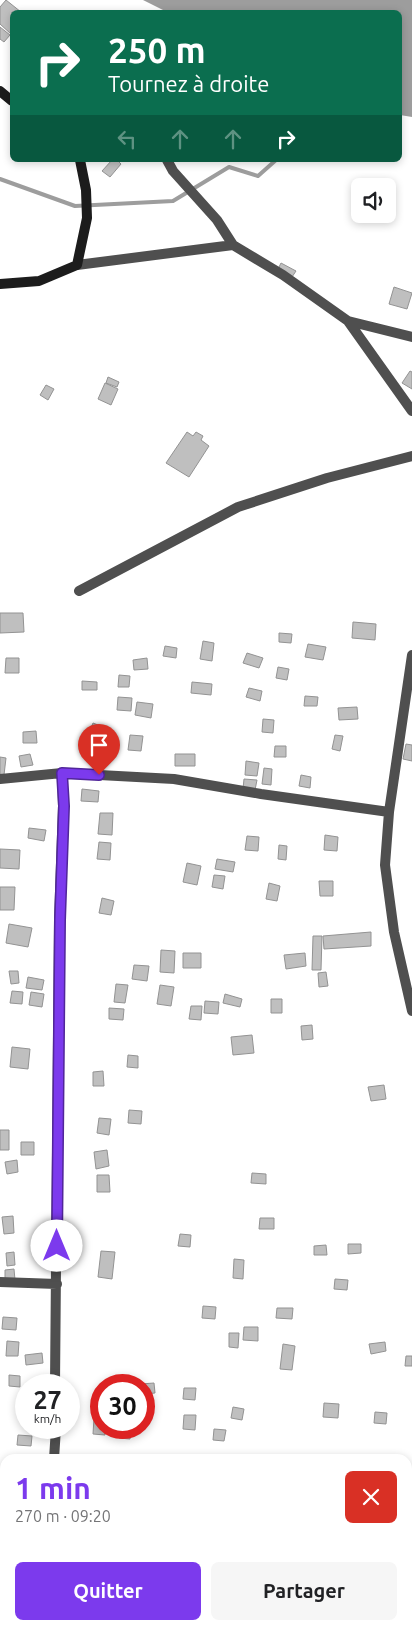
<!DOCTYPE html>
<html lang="fr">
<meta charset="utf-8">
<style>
body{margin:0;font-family:Ubuntu,sans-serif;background:#f6f6f6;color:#202124;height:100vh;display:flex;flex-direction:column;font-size:19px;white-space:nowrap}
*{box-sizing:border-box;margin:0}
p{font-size:16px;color:#757577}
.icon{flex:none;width:28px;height:28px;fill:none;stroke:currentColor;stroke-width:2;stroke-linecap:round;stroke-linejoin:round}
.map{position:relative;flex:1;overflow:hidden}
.side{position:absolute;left:0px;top:1454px;width:412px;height:176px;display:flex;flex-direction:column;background:#fff;border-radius:15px 15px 0 0;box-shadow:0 2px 8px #0003}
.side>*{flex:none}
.hud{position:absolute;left:10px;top:10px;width:392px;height:152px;border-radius:8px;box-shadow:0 2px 8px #0003;background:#0b6e4f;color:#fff;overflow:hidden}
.buttons{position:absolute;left:351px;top:178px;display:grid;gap:10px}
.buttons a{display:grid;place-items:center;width:45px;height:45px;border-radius:8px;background:#fff;box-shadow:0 2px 8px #0003;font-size:25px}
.speed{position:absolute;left:15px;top:1374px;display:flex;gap:10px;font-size:25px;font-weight:700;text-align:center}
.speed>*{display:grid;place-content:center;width:65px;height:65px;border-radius:50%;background:#fff;box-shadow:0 2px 8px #0003;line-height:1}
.speed small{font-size:12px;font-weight:400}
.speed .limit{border:8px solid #d22;background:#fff;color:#111}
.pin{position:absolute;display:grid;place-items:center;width:42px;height:42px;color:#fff;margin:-51px -21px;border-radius:50% 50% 50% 0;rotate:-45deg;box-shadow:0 0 5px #0007}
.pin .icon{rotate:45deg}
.me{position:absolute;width:55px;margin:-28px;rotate:0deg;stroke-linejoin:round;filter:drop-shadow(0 0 4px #0008)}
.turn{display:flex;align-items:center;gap:18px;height:105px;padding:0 15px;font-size:22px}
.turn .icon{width:65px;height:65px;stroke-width:2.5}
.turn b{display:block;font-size:35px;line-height:42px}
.lanes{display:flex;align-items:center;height:48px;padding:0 15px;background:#0003;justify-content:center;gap:25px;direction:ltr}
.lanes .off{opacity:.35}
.round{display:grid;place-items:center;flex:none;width:52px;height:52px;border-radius:8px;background:#f6f6f6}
.overview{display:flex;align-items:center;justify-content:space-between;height:85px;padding:0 15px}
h1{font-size:30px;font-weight:600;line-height:38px;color:#7c3aed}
.cta{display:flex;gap:10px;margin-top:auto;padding:10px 15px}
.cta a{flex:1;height:58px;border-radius:8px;background:#7c3aed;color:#fff;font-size:20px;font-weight:600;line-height:58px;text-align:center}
.cta a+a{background:#f6f6f6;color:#202124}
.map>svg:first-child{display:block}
.water{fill:#9d9d9d}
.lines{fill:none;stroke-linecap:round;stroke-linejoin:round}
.stream{stroke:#9d9d9d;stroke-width:4}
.building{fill:#bfbfbf;stroke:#939393}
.street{stroke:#4f4f4f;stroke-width:10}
.secondary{stroke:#1c1c1c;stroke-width:10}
.route-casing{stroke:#51269a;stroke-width:12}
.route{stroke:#7c3aed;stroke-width:9}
</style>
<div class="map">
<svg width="412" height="1629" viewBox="0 0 412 1629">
<rect width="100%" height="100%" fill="#fff"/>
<path class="water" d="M143 0H412V117L400 115V12H167Z"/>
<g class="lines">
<path class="stream" d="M0 179 75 206 173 201 229 167 258 176 276 160"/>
</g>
<path class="building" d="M6 0 21 12H12L11 34 0 24V7Z
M0 27 10 35 4 42 0 39Z
M112 160H117L121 164 110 177 102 171Z
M281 263 296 271 292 277 278 269Z
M394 287 412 293 407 309 389 304Z
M410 371 412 372V389L402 383Z
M108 377 119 382 117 387 106 383Z
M105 383 118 389 111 405 98 399Z
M46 385 54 389 48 400 40 395Z
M187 432 193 436 196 432 203 436 201 440 209 446 189 477 166 463Z
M0 613H23L24 632 0 633Z
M353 622 376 624 375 640 352 638Z
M279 633 292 634 291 643 279 642Z
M203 641 214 643 212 661 200 659Z
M308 644 326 647 323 660 305 657Z
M165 646 177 648 176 658 163 656Z
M247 653 263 658 259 668 243 663Z
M6 658H19V673H5Z
M147 658 148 669 134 670 133 660Z
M278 667 289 669 287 680 276 678Z
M119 675 130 676 129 687H118Z
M82 681 97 682V690H82Z
M192 682 212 684 211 695 191 693Z
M249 688 262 691 260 701 246 697Z
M305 696 318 697 317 706H304Z
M118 697 132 698 131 711 117 710Z
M137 702 153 704 151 718 135 715Z
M357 707 358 719 339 720 338 708Z
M263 719 274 720 273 733 262 732Z
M93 723 103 727 97 742 87 738Z
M36 731 37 743H23V732Z
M130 735 143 736 141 751 128 750Z
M335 735 343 736 340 751 332 749Z
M406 744 412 745V761L403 759Z
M275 746H286V757H274Z
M30 754 33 765 21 767 19 756Z
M175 754H195V766H175Z
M0 757 6 758 4 775 0 774Z
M246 761 259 763 257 776 245 775Z
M264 768 272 769 271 785 262 784Z
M301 775 311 777 310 788 299 786Z
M244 779 257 780 255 790 243 789Z
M82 789 99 791 98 802 81 801Z
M100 813H113L112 835 98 834Z
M29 828 46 830 44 841 28 838Z
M325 835 338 837 337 851 324 850Z
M247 836 259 837 258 851 245 850Z
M99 842 111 843 110 860 97 859Z
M279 845 287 846 286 860 278 859Z
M0 849 20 850 19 869 0 868Z
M217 859 235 862 233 872 215 869Z
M187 863 201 866 197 885 183 882Z
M214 875 225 876 223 889 212 887Z
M319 881H333V896H320Z
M269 883 280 886 277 901 266 899Z
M0 887H15L14 910H0Z
M102 898 114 901 111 915 99 913Z
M9 924 32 928 28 947 6 943Z
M371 932V946L324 949 323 936Z
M313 936H322L321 970H312Z
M161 950 175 951 174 973 160 972Z
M183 953H201V968H183Z
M305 953 306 966 286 969 284 955Z
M134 965 149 966 147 981 132 979Z
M9 971H18L19 983 11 984Z
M326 972 328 986 319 987 318 973Z
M28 977 44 980 42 990 26 988Z
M116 984 128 985 125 1003 114 1002Z
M160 985 174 987 171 1006 157 1004Z
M12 991 23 992 22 1004 10 1003Z
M31 992 44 994 42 1007 29 1005Z
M225 994 242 999 240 1007 223 1003Z
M271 999H282V1013H271Z
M205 1001 219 1002 218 1014 204 1013Z
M191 1006H202L201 1020 189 1019Z
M109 1008 124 1009 123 1020 109 1019Z
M312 1025 313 1039 302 1040 301 1026Z
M252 1035 254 1053 233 1055 231 1037Z
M12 1047 30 1049 28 1069 10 1067Z
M128 1055 138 1056V1068L127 1067Z
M103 1071 104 1086H93V1072Z
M384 1085 386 1099 371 1101 368 1087Z
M129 1110 142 1111 141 1124 128 1123Z
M99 1118 111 1119 109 1135 97 1133Z
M0 1130H9V1150H0Z
M21 1142H34V1155H21Z
M107 1150 109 1166 96 1169 94 1152Z
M17 1160 18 1172 7 1174 5 1162Z
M252 1173 266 1174V1184L251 1183Z
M97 1175H109L110 1192H97Z
M13 1216 14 1233 4 1234 2 1217Z
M260 1218H274V1229H259Z
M180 1234 191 1235 190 1247 178 1246Z
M348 1244H361V1253L348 1254Z
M326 1245 327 1255H314V1246Z
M101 1251 115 1252 112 1279 98 1277Z
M14 1252 15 1265 7 1266 6 1253Z
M234 1259 244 1260 243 1279 233 1278Z
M14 1269 15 1280 5 1281V1270Z
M335 1279 348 1280 347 1290 334 1289Z
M203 1306 216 1307 215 1319 202 1318Z
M277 1308H293L292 1319 276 1318Z
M3 1317 17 1318 16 1330 2 1329Z
M244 1327H258V1341L243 1340Z
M229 1333H239L238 1348 229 1347Z
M7 1341 19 1342 18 1356H6Z
M385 1342 386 1351 371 1354 369 1344Z
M283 1344 295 1346 292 1370 280 1369Z
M42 1353 43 1363 26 1365 25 1355Z
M406 1356H412V1366H405Z
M9 1375 20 1376V1387L9 1386Z
M154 1383 155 1393 144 1394V1385L141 1384Z
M184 1388H196L195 1400 183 1399Z
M324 1403 339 1404 338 1418 323 1417Z
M233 1407 244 1409 242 1420 231 1418Z
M375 1412 387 1413 386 1424 374 1423Z
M184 1415H196L195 1430 183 1429Z
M94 1418H101V1428H105V1435L93 1434Z
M120 1428H131L130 1439 119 1438Z
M214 1429 226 1430 224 1441 213 1440Z
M18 1435 32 1436 31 1446 17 1445Z"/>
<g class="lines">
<path class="street" d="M167 160 173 171 217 220 233 245 283 275 348 321 412 411
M77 265 233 245
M348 321 412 337
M79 591 238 507 327 478 412 456
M412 655 389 812 385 865 394 932 412 1011
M0 779 62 773 174 779 261 794 389 812
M0 1282 57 1284
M55 1385 59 920 63 806 62 773
M54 1459 56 1428
M0 1536H5"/>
<path class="secondary" d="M0 91 12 101
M0 284 39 281 77 265 87 218 86 190 80 160"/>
</g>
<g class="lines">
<g class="route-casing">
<path id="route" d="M57 1246 60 920 64 806 62 773 99 775"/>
</g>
<use href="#route" class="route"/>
</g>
</svg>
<div class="buttons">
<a><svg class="icon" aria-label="sound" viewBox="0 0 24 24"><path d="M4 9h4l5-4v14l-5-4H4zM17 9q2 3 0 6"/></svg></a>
</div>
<div class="speed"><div>27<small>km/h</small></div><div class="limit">30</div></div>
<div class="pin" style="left:99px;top:775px;background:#d93025"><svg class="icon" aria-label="arrive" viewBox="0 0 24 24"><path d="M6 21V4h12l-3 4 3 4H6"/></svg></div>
<svg class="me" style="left:57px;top:1246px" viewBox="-20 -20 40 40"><circle r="19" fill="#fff"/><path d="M0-13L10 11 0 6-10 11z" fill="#7c3aed"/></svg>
<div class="hud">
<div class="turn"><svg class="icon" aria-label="right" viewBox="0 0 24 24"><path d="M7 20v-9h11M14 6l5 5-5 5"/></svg><div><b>250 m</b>Tournez à droite</div></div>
<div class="lanes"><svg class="icon off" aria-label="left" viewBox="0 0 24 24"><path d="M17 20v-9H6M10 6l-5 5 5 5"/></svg><svg class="icon off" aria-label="ahead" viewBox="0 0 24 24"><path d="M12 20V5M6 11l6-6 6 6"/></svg><svg class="icon off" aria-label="ahead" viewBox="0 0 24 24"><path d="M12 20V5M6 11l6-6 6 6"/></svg><svg class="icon" aria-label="right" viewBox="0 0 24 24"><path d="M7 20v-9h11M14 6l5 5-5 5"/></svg></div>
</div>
<section class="side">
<div class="overview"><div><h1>1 min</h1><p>270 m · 09:20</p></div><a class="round" style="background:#d93025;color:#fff"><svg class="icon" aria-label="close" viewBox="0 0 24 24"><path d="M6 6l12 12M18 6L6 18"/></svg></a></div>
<div class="cta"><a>Quitter</a><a>Partager</a></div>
</section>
</div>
